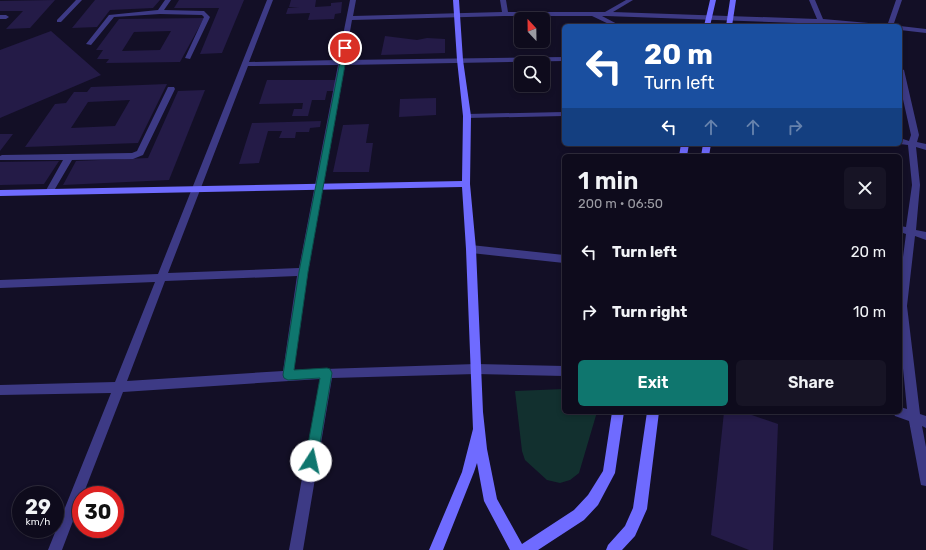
<!DOCTYPE html>
<meta charset="utf-8">
<style>
body{margin:0;font-family:Rubik,sans-serif;background:#171425;color:#f1f3f6;height:100vh;display:flex;flex-direction:column;font-size:15px;white-space:nowrap}
*{box-sizing:border-box;margin:0}
p{font-size:13px;color:#9b9ba3}
.icon{flex:none;width:22px;height:22px;fill:none;stroke:currentColor;stroke-width:2;stroke-linecap:round;stroke-linejoin:round}
.map{position:relative;flex:1;overflow:hidden}
.panel{position:absolute;left:562px;top:154px;width:340px;height:260px;display:flex;flex-direction:column;background:#0e0b1c;border-radius:6px;box-shadow:0 2px 6px #0003,0 0 0 1px #2e2b3b}
.panel>*{flex:none}
.top-card{position:absolute;left:562px;top:24px;width:340px;height:122px;border-radius:6px;box-shadow:0 2px 6px #0003,0 0 0 1px #2e2b3b;background:#1a4fa0;color:#fff;overflow:hidden}
.needle{width:26px;rotate:338deg}
.tools{position:absolute;left:514px;top:12px;display:grid;gap:8px}
.tools a{display:grid;place-items:center;width:36px;height:36px;border-radius:6px;background:#0e0b1c;box-shadow:0 2px 6px #0003,0 0 0 1px #2e2b3b;font-size:20px}
.speed{position:absolute;left:12px;top:486px;display:flex;gap:8px;font-size:20px;font-weight:700;text-align:center}
.speed>*{display:grid;place-content:center;width:52px;height:52px;border-radius:50%;background:#0e0b1c;box-shadow:0 2px 6px #0003,0 0 0 1px #2e2b3b;line-height:1}
.speed small{font-size:10px;font-weight:400}
.speed .limit{border:6px solid #d22;background:#fff;color:#111}
.pin{position:absolute;display:grid;place-items:center;width:34px;height:34px;color:#fff;margin:-17px;border:2px solid #fff;border-radius:50%;box-shadow:0 1px 4px #0007}
.me{position:absolute;width:44px;margin:-22px;rotate:10deg;stroke-linejoin:round;filter:drop-shadow(0 0 3px #0008)}
.turn{display:flex;align-items:center;gap:14px;height:84px;padding:0 16px;font-size:18px}
.turn .icon{width:52px;height:52px;stroke-width:2.5}
.turn b{display:block;font-size:28px;line-height:34px}
.lanes{display:flex;align-items:center;height:38px;padding:0 16px;background:#0003;justify-content:center;gap:20px;direction:ltr}
.lanes .off{opacity:.35}
.round{display:grid;place-items:center;flex:none;width:42px;height:42px;border-radius:6px;background:#171425}
.head{display:flex;align-items:center;justify-content:space-between;height:68px;padding:0 16px}
h1{font-size:24px;font-weight:600;line-height:30px}
.cta{display:flex;gap:8px;margin-top:auto;padding:8px 16px}
.cta a{flex:1;height:46px;border-radius:6px;background:#0f766e;color:#fff;font-size:16px;font-weight:600;line-height:46px;text-align:center}
.cta a+a{background:#171425;color:#f1f3f6}
ul{padding:0;list-style:none}
li{display:flex;align-items:center;gap:12px;height:60px;padding:0 16px}
li div{flex:1}
li b{display:block;font-size:15px}
li em{font-style:normal}
.map>svg:first-child{display:block}
.green{fill:#12302f}
.building{fill:#241b47;fill-rule:evenodd}
.lines{fill:none;stroke-linecap:round;stroke-linejoin:round}
.lane{fill:#3d3a85;fill-rule:evenodd}
.street{fill:#3d3a85;fill-rule:evenodd}
.secondary{fill:#6f6bff;fill-rule:evenodd}
.route{fill:#0f766e;stroke:#0a4d48}
</style>
<div class="map">
<svg width="926" height="550" viewBox="0 0 926 550">
<rect width="100%" height="100%" fill="#130f26"/>
<path class="green" d="M564 389V412H597L579 473 570 480 560 483 547 480 525 460 522 451 515 391Z"/>
<path class="building" d="M55 0 30 28 6 29 23 11H0V1Z
M95 0H160L153 8 110 10 97 27 72 28Z
M179 0H244L222 53 200 54 219 8H174Z
M291 0H316L315 7 331 6V3L342 2 341 13 335 14 334 19 308 20 310 13 286 14 288 8 299 7H289Z
M204 18 180 62 106 63 109 59H97L103 50H96L119 19ZM171 31 160 50 122 51 134 32Z
M51 31 101 75 0 118V50Z
M385 36 417 40 427 38 445 39V53L381 55Z
M267 80H338L335 91H327L325 100H312L308 116H292L294 109H302L303 103 259 104Z
M167 84 138 143 25 147 55 104 66 103 74 92H87L91 87ZM130 100 115 126 71 128 88 102Z
M205 90 169 180 63 185 76 161 148 158 178 91Z
M436 98V115L399 117 400 99Z
M321 121 320 127 310 128 309 132H296L295 138H279L282 131H268L259 163 239 164 252 123Z
M369 124 366 143H373L369 172H333L343 125Z
M0 134H13L0 151Z
M59 161 44 184 0 185V162Z
M724 412H743L778 424 773 550H749L711 535Z"/>
<g class="lines">
<path class="lane" d="M76 0H82L61 22H57V20Z
M165 0H171L164 10 204 11 210 17 190 59 185 58 204 17 202 15 160 14 114 17 91 45 86 44 109 15 158 10Z
M0 15H6L9 17 6 19H0Z
M168 87H174L175 89 143 155 133 159 72 160 52 194 49 195 45 192 63 160H0V156L2 155 132 153 137 151Z"/>
<path class="street" d="M267 0H273L249 62 338 60 350 0H356L353 16 502 12 500 0H506L508 12H605L626 0H633L613 12 817 19 809 0H815L823 19 880 24 883 26 606 16H602L621 26H613L592 16H505L352 20 345 60 564 57V61L345 65 308 272 294 370 476 364 564 366V376L476 374 332 378 303 550H289L320 379 123 392 83 495H81V500L62 550H48L111 393 0 395V385L115 382 155 282 0 288V280L158 274ZM338 65 299 268 168 273 248 66ZM297 276 283 371 127 381 165 281Z
M896 0H902L893 26H887Z
M900 26 926 29V33L900 30Z
M900 68 904 70 919 135 917 142 926 144V150L916 147 920 185 916 230 926 232V240L915 236 907 306 920 414 926 416V428L922 426 926 447V486L921 485 920 480 909 421 895 416 893 412H900V407L907 409 900 338V280L906 234 900 232V226L906 227 912 185 908 145 900 144V138L909 141 911 135 900 86Z
M564 112V116L467 118 463 116 467 114Z
M471 245 564 255V263L471 253 468 252 466 249 468 246Z"/>
<path class="secondary" d="M453 0H459L463 60 471 116 470 184 476 249 483 412 487 449 497 499 522 544 574 510 588 495 603 471 612 412H624L615 473 598 505 584 520 538 550H510L484 501 477 463 474 472 443 550H429L462 472 473 429 466 249 462 187 0 196V190L462 181 463 116 457 60Z
M710 0H716L710 26H704Z
M730 0H736L732 26H726Z
M681 144H689L687 156H679Z
M703 144H711L709 156H701Z
M647 412H659L647 509 635 536 622 550H606L608 545 625 526 633 508Z"/>
</g>
<path class="route" d="M343 46 348 48 308 272 294 370 327 368 330 369 332 373 317 461 315 465 311 467 307 465 305 461 320 378 288 380 284 378 283 375 299 272Z"/>
</svg>
<div class="tools">
<a><svg class="needle" viewBox="-14 -14 28 28"><path d="M0-13l5 13h-10z" fill="#e53935"/><path d="M0 13l5-13h-10z" fill="#9b9ba3"/></svg></a>
<a><svg class="icon" aria-label="search" viewBox="0 0 24 24"><circle cx="10" cy="10" r="6"/><path d="M15 15l6 6"/></svg></a>
</div>
<div class="speed"><div>29<small>km/h</small></div><div class="limit">30</div></div>
<div class="pin" style="left:345px;top:48px;background:#d93025"><svg class="icon" aria-label="arrive" viewBox="0 0 24 24"><path d="M6 21V4h12l-3 4 3 4H6"/></svg></div>
<svg class="me" style="left:311px;top:461px" viewBox="-20 -20 40 40"><circle r="19" fill="#fff"/><path d="M0-13L10 11 0 6-10 11z" fill="#0f766e"/></svg>
<div class="top-card">
<div class="turn"><svg class="icon" aria-label="left" viewBox="0 0 24 24"><path d="M17 20v-9H6M10 6l-5 5 5 5"/></svg><div><b>20 m</b>Turn left</div></div>
<div class="lanes"><svg class="icon" aria-label="left" viewBox="0 0 24 24"><path d="M17 20v-9H6M10 6l-5 5 5 5"/></svg><svg class="icon off" aria-label="ahead" viewBox="0 0 24 24"><path d="M12 20V5M6 11l6-6 6 6"/></svg><svg class="icon off" aria-label="ahead" viewBox="0 0 24 24"><path d="M12 20V5M6 11l6-6 6 6"/></svg><svg class="icon off" aria-label="right" viewBox="0 0 24 24"><path d="M7 20v-9h11M14 6l5 5-5 5"/></svg></div>
</div>
<section class="panel">
<div class="head"><div><h1>1 min</h1><p>200 m · 06:50</p></div><a class="round"><svg class="icon" aria-label="close" viewBox="0 0 24 24"><path d="M6 6l12 12M18 6L6 18"/></svg></a></div>
<ul>
<li><svg class="icon" aria-label="left" viewBox="0 0 24 24"><path d="M17 20v-9H6M10 6l-5 5 5 5"/></svg><div><b>Turn left</b></div><em>20 m</em></li>
<li><svg class="icon" aria-label="right" viewBox="0 0 24 24"><path d="M7 20v-9h11M14 6l5 5-5 5"/></svg><div><b>Turn right</b></div><em>10 m</em></li>
</ul>
<div class="cta"><a>Exit</a><a>Share</a></div>
</section>
</div>
